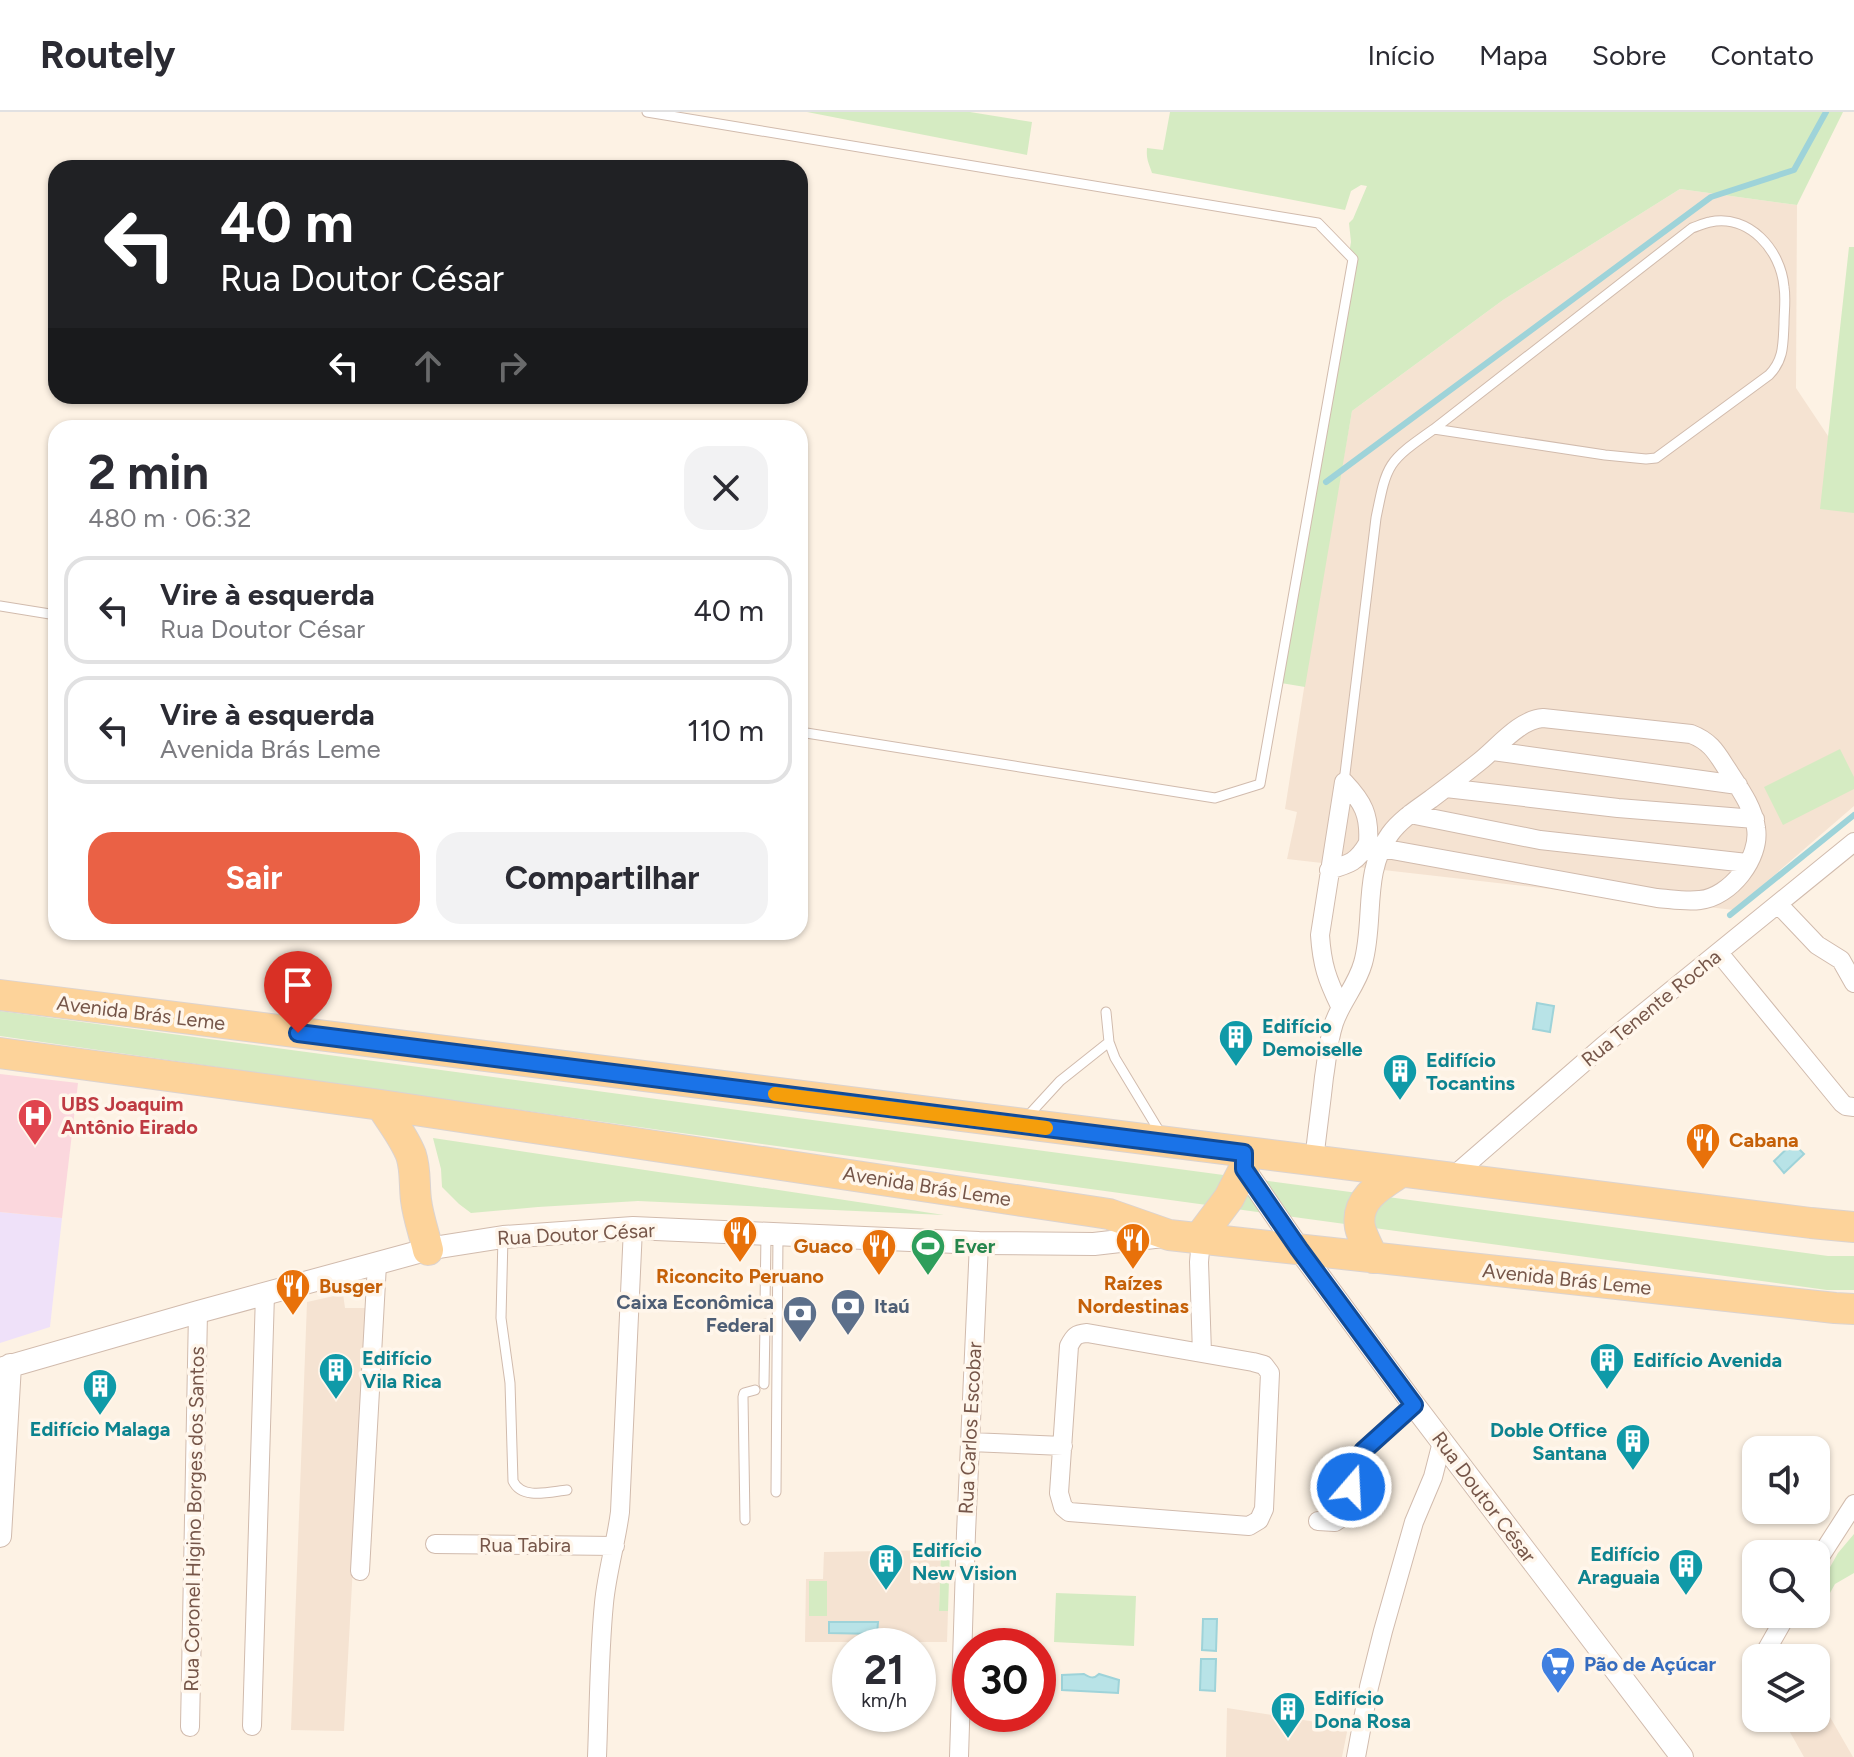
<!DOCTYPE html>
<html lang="pt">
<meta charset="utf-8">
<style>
body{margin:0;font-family:Figtree,sans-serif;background:#f2f2f3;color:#2b2b33;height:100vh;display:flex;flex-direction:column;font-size:30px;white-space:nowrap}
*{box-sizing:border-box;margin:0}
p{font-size:26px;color:#7c7c81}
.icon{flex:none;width:44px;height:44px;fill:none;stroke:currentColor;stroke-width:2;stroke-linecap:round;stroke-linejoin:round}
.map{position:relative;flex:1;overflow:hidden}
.side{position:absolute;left:48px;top:308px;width:760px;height:520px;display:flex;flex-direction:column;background:#fff;border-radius:24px;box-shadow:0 2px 6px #0004}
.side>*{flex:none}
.banner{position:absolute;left:48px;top:48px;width:760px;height:244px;border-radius:24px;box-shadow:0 2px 6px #0004;background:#202124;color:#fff;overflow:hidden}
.fabs{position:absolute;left:1742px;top:1324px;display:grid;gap:16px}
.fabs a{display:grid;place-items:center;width:88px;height:88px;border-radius:16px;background:#fff;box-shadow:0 2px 6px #0004;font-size:40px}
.speed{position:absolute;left:832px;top:1516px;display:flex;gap:16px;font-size:40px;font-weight:700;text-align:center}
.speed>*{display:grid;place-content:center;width:104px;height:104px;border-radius:50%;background:#fff;box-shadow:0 2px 6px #0004;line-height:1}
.speed small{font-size:20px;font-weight:400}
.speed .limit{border:12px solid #d22;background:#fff;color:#111}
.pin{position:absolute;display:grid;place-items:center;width:68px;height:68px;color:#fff;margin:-82px -34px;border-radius:50% 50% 50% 0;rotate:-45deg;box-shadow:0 0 8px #0007}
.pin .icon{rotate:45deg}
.me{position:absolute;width:88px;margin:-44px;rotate:19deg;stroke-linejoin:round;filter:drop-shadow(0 0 6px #0008)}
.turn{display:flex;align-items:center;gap:28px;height:168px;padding:0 40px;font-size:36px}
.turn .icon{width:104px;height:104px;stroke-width:2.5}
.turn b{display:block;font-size:56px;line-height:68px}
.lanes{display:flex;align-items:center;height:76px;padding:0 40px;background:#0003;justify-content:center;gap:40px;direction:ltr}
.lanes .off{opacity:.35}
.round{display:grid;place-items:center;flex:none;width:84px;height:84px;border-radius:24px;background:#f2f2f3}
.summary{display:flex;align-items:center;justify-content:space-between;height:136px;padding:0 40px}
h1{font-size:48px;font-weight:700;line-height:60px}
.cta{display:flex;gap:16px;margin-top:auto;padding:16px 40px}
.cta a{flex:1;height:92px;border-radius:24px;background:#ea6145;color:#fff;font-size:32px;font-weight:700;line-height:92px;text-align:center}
.cta a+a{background:#f2f2f3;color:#2b2b33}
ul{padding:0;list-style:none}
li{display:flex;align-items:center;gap:24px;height:108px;margin:0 16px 12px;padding:0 24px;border:4px solid #e1e1e2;border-radius:24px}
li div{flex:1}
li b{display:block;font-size:30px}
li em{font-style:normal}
header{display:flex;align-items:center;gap:48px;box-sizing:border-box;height:112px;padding:0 40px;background:#fff;border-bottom:2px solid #e1e1e2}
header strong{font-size:38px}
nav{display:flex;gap:44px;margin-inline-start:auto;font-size:28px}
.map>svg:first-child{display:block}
.residential{fill:#f5e3d2}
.education{fill:#efe1f9}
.medical{fill:#fbd7dd}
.green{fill:#d5ebc2}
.water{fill:#b8e3e7;stroke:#9ed3d9;stroke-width:2}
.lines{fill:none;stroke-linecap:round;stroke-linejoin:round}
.stream{stroke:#9ed3d9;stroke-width:6}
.service-casing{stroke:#d1bbad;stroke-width:11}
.minor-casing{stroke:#d1bbad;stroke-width:20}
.tertiary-casing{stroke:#d1bbad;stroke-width:24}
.primary-casing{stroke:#dbd3d0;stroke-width:32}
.service{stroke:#fff;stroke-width:9}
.minor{stroke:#fff;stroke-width:18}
.tertiary{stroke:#fff;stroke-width:22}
.primary{stroke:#fdd39a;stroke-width:30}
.route-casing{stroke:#114b97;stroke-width:20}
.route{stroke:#1a73e8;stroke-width:14}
.slow{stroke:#f59e0b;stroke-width:14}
.labels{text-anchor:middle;stroke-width:7;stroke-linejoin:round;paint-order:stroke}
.street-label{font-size:20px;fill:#765649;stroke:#fff6eb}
.culture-label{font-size:20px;font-weight:bold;fill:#0d838f;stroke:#fff6eb;text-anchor:start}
.health-label{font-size:20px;font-weight:bold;fill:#be3a42;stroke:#fff6eb;text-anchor:start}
.food-label{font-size:20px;font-weight:bold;fill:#c56008;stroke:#fff6eb;text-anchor:start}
.leisure-label{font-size:20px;font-weight:bold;fill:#27864d;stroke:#fff6eb;text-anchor:start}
.service-label{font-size:20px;font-weight:bold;fill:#4e5e75;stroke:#fff6eb;text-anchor:end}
.shop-label{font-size:20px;font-weight:bold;fill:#366cbe;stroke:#fff6eb;text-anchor:start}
</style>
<header>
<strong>Routely</strong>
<nav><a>Início</a><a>Mapa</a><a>Sobre</a><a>Contato</a></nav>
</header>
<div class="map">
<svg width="1854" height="1645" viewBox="0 0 1854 1645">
<rect width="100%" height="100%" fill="#fdf2e4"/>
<path class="residential" d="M1680 77 1797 93 1796 276 1854 363V694L1734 798 1287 747 1297 700 1285 697 1316 500 1352 299 1503 188Z
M343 1182 345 1196H367L344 1619 291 1618 307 1190Z
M941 1438 939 1498 948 1499 947 1530H805L806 1467H823L824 1440Z
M1816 1580 1830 1605 1853 1645H1804L1782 1606H1816Z
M1227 1596 1348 1615 1342 1645H1226Z"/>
<path class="education" d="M0 1100 62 1106 50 1215 0 1231Z"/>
<path class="medical" d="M0 962 78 971 62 1106 0 1100Z"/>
<path class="green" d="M807 0H970L1032 10 1027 43Z
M1170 0H1843L1797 93 1680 77 1503 188 1352 299 1305 575 1281 571 1299 435 1351 130 1349 111 1353 107 1367 74 1361 73 1351 79 1345 98 1152 61C1149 51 1146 48 1147 36L1163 38Z
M1849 135H1854V401L1820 397Z
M1840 637 1854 665V677L1783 713 1764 675Z
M0 899 1828 1144H1854V1178H1827L667 1019 0 924Z
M433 1026 944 1103 638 1089 538 1095 471 1101 459 1092 442 1075 441 1057Z
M1854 1422V1461L1835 1472 1812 1513 1805 1502H1816V1480L1838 1441Z
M941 1438H950L948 1499H939Z
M809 1469H827V1504H809Z
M1056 1481 1136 1484 1134 1534 1054 1530Z"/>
<path class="water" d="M1537 891 1554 894 1550 920 1533 917Z
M1793 1031 1804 1042 1784 1061 1774 1049Z
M1203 1507H1217L1216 1539 1202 1538Z
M829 1510H878L877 1522 829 1521Z
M1201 1547H1216L1215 1579 1200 1578Z
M1084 1562C1090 1566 1094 1567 1099 1562L1119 1568 1118 1581 1062 1578V1563Z"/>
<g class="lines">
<path class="stream" d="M1326 370 1711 85 1794 58 1826 0
M1730 803 1854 703"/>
<g class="service-casing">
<path id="service" d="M647 0 1318 111 1353 147 1260 672 1215 686 800 620
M0 494 56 503
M1344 670 1376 406C1387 351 1387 350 1434 317L1692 116C1698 114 1704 111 1710 110 1749 102 1781 138 1784 175 1786 187 1784 200 1784 212 1783 232 1784 248 1769 263L1656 346 1646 347 1605 343 1434 317
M1106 900 1109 930 1115 946 1161 1022
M1026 1006 1060 969 1109 930
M503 1125 501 1206 510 1271 513 1369C522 1388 549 1380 567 1378
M765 1193 766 1122
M764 1272 765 1212
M776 1380 778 1122
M745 1408 743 1285 744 1281 755 1278"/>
</g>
<g class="minor-casing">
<path id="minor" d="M1493 639 1738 673
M1446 676 1618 696 1755 707
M1410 702 1540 728 1747 751
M1329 758C1350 752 1357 750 1368 731
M1778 792 1817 833 1841 848 1854 871
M1719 841 1842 991 1846 994 1854 995
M1340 894C1327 867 1322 853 1320 823L1344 670
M1314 1049C1317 1021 1321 993 1324 965 1327 947 1328 929 1334 911 1341 890 1357 873 1363 851 1375 809 1362 760 1390 722 1400 708 1417 697 1431 687 1447 675 1464 662 1479 650 1497 636 1520 607 1543 606L1691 622C1712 630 1717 642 1729 660 1740 677 1754 697 1756 716 1761 746 1730 785 1700 788 1686 790 1671 787 1657 786L1381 736 1368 731C1370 703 1363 690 1344 670
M1451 1066 1603 934 1854 730
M1201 1127 1199 1150 1202 1241
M1087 1221 1253 1250 1264 1253 1270 1261 1264 1397 1259 1408 1249 1414 1069 1400 1063 1395 1059 1381 1069 1234C1074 1224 1076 1222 1087 1221Z
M970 1330 1063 1334
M1318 1409 1335 1410 1344 1404 1358 1346 1363 1339 1414 1293
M435 1432 615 1434
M1816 1451 1854 1392
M360 1459 377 1152
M1766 1539 1787 1502
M252 1614 265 1182
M190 1615 198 1200
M597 1645C599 1594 599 1542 604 1491 607 1460 616 1431 620 1400L633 1116
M959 1645 966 1421 979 1131
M1356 1645 1369 1575 1383 1519 1414 1410 1433 1365 1442 1330"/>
</g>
<g class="tertiary-casing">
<path id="tertiary" d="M1244 1046V1057L1299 1137 1414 1293 1682 1645
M0 1257 198 1200 433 1136 503 1125 633 1116 979 1131 1094 1132 1163 1124
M0 1424 10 1253"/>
</g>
<g class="primary-casing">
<path id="primary" d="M0 883 1811 1111 1854 1115
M0 941 381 993 1096 1100 1109 1102 1169 1123 1835 1196 1854 1197
M381 993C391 1009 404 1025 411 1043 416 1058 414 1072 416 1088 418 1105 424 1121 428 1138
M1199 1126 1229 1086 1244 1057
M1373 1146C1369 1136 1362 1125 1360 1115 1355 1087 1381 1073 1401 1060"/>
</g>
<use href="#service" class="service"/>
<use href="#minor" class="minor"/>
<use href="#tertiary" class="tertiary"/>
<use href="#primary" class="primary"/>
</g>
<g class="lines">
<g class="route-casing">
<path id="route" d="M298 921 1244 1041V1057L1299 1137 1414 1293 1363 1339 1358 1346 1351 1375"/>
</g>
<use href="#route" class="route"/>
<path class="slow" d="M775 982 1046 1016"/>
</g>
<defs>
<g id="building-pin" transform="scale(1.8)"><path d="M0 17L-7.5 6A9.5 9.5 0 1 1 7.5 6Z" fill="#0f9aa8" stroke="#fff6eb"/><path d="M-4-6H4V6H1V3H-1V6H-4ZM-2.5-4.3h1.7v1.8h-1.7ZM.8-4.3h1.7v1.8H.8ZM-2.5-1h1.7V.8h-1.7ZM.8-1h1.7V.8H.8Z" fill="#fff"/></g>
<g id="hospital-pin" transform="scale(1.8)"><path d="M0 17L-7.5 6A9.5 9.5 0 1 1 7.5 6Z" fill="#e0444e" stroke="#fff6eb"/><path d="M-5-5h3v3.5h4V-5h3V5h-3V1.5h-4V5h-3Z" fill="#fff"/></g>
<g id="restaurant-pin" transform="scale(1.8)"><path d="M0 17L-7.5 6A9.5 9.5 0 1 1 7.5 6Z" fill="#e8710a" stroke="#fff6eb"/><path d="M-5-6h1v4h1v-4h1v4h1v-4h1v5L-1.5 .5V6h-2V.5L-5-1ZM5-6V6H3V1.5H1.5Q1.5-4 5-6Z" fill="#fff"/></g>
<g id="stadium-pin" transform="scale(1.8)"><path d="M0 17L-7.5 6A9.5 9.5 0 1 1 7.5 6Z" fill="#2e9e5b" stroke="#fff6eb"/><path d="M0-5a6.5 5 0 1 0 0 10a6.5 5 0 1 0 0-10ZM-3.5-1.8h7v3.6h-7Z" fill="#fff"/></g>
<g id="bank-pin" transform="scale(1.8)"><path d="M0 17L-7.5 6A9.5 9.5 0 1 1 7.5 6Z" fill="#5c6f8a" stroke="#fff6eb"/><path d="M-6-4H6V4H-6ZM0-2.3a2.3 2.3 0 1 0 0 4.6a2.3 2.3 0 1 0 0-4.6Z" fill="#fff"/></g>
<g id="supermarket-pin" transform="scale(1.8)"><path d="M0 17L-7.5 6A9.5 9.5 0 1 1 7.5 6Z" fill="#3f7fe0" stroke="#fff6eb"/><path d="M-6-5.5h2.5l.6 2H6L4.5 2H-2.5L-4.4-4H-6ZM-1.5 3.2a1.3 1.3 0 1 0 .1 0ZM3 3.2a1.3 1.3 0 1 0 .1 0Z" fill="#fff"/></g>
</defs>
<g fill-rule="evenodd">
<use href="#building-pin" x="1236" y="925"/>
<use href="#building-pin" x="1400" y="959"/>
<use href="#hospital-pin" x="35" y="1004"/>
<use href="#restaurant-pin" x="1703" y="1028"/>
<use href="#restaurant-pin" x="740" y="1121"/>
<use href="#restaurant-pin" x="1133" y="1128"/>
<use href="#restaurant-pin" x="879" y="1134"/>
<use href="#stadium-pin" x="928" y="1134"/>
<use href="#restaurant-pin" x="293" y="1174"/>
<use href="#bank-pin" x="848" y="1194"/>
<use href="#bank-pin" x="800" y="1201"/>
<use href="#building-pin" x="1607" y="1248"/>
<use href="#building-pin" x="336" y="1258"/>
<use href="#building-pin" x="100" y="1274"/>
<use href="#building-pin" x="1633" y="1329"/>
<use href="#building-pin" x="886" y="1449"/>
<use href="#building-pin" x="1686" y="1454"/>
<use href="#supermarket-pin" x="1558" y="1552"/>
<use href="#building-pin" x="1288" y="1597"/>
</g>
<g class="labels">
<g class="street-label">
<text transform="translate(1651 896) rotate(-39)" y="7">Rua Tenente Rocha</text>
<text transform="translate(141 901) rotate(7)" y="7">Avenida Brás Leme</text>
<text transform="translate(927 1074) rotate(9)" y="7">Avenida Brás Leme</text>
<text transform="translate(576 1122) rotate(-3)" y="7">Rua Doutor César</text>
<text transform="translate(1567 1167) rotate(6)" y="7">Avenida Brás Leme</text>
<text transform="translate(970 1316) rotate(-87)" y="7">Rua Carlos Escobar</text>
<text transform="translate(1484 1385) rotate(53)" y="7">Rua Doutor César</text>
<text transform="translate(194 1407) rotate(-89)" y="7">Rua Coronel Higino Borges dos Santos</text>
<text x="525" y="1440">Rua Tabira</text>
</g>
<g class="culture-label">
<text x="1262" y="921">Edifício<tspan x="1262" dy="23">Demoiselle</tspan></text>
<text x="1426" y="955">Edifício<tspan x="1426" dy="23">Tocantins</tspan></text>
<text x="362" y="1253">Edifício<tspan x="362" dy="23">Vila Rica</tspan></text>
<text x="1633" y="1255">Edifício Avenida</text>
<text x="100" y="1324" text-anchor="middle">Edifício Malaga</text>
<text x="1607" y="1325" text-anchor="end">Doble Office<tspan x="1607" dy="23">Santana</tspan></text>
<text x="912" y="1445">Edifício<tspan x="912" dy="23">New Vision</tspan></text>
<text x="1660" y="1449" text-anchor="end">Edifício<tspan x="1660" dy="23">Araguaia</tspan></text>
<text x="1314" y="1593">Edifício<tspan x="1314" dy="23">Dona Rosa</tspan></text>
</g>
<g class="health-label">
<text x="61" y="999">UBS Joaquim<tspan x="61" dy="23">Antônio Eirado</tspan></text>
</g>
<g class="food-label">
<text x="1729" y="1035">Cabana</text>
<text x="853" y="1141" text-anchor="end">Guaco</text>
<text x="740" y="1171" text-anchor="middle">Riconcito Peruano</text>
<text x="1133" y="1178" text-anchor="middle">Raízes<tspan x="1133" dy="23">Nordestinas</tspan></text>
<text x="319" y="1181">Busger</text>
</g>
<g class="leisure-label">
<text x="954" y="1141">Ever</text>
</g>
<g class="service-label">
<text x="774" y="1197">Caixa Econômica<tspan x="774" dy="23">Federal</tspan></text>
<text x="874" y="1201" text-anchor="start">Itaú</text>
</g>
<g class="shop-label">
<text x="1584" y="1559">Pão de Açúcar</text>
</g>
</g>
</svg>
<div class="fabs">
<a><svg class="icon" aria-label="sound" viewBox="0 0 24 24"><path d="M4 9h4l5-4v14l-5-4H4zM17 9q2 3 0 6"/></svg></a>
<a><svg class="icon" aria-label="search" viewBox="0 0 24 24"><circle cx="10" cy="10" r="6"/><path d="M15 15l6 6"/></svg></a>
<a><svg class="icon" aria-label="layers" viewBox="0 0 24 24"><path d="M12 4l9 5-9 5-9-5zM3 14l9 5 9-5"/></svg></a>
</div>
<div class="speed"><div>21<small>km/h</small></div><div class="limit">30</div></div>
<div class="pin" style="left:298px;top:921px;background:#d93025"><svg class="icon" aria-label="arrive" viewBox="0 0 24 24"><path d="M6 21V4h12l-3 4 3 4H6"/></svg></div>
<svg class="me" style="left:1351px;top:1375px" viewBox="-20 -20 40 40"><circle r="17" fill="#1a73e8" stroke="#fff" stroke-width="3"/><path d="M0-11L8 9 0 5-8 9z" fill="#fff"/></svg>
<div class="banner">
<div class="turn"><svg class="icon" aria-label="left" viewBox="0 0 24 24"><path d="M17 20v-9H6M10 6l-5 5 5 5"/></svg><div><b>40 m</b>Rua Doutor César</div></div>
<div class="lanes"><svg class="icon" aria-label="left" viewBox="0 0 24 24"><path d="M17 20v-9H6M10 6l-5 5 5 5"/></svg><svg class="icon off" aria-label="ahead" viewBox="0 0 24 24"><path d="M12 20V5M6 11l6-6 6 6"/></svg><svg class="icon off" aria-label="right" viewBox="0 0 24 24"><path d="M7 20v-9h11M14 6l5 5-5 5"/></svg></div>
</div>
<section class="side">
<div class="summary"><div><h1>2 min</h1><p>480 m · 06:32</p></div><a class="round"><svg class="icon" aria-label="close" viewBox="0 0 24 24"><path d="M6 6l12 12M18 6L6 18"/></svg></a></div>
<ul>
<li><svg class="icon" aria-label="left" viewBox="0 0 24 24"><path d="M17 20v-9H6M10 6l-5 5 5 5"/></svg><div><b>Vire à esquerda</b><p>Rua Doutor César</p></div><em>40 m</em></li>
<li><svg class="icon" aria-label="left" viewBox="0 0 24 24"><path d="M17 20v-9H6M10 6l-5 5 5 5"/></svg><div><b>Vire à esquerda</b><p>Avenida Brás Leme</p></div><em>110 m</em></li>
</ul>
<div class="cta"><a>Sair</a><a>Compartilhar</a></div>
</section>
</div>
